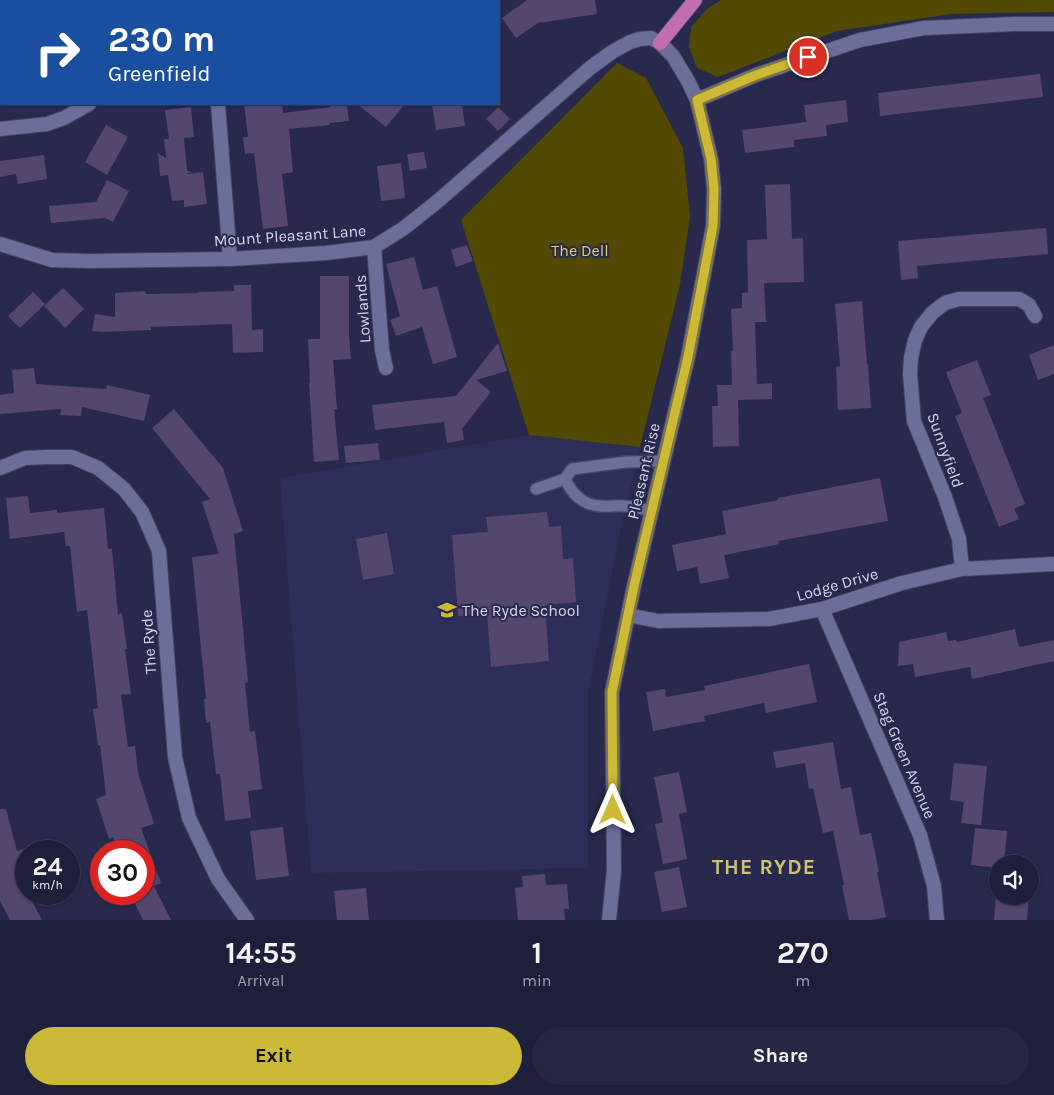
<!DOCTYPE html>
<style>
body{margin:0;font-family:Karla,sans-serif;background:#262742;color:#f1f3f6;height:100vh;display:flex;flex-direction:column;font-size:19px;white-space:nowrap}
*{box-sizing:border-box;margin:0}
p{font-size:16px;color:#a1a2af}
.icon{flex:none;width:28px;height:28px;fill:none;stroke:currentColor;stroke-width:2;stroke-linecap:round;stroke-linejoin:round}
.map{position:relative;height:920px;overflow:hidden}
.sheet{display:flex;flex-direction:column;background:#1e1f3a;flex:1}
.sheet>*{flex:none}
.hud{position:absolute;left:0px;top:0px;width:500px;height:105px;box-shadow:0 1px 4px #0004,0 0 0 1px #3c3d54;background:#1a4fa0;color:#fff;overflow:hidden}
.tools{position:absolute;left:989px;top:855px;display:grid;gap:10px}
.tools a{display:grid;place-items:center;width:50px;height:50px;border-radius:50%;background:#1e1f3a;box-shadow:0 1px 4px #0004,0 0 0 1px #3c3d54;font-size:25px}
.speed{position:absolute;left:15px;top:840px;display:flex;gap:10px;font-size:25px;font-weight:700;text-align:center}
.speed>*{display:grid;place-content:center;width:65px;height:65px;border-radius:50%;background:#1e1f3a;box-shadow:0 1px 4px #0004,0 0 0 1px #3c3d54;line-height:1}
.speed small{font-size:12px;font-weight:400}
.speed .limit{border:8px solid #d22;background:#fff;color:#111}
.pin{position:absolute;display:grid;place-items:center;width:42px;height:42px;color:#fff;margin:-21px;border:2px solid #fff;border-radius:50%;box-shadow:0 1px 5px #0007}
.me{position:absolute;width:55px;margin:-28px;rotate:0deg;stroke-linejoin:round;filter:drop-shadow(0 0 4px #0008)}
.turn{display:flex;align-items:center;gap:18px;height:105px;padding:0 25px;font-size:22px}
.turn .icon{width:65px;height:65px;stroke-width:2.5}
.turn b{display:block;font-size:35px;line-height:42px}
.eta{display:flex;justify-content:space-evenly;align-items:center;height:85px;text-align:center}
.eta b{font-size:30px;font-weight:700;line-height:35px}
.cta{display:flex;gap:10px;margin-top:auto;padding:10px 25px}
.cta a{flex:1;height:58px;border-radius:30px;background:#ccb938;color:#111;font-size:20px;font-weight:700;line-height:58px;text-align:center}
.cta a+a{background:#262742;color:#f1f3f6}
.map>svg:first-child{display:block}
.built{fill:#2e2e5a}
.green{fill:#524903}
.building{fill:#55466e}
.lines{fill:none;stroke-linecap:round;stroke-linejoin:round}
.service-casing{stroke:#444363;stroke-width:14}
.minor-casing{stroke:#444363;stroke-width:16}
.trunk-casing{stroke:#444363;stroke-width:16}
.service{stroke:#6b6e99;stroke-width:11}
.minor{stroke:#6b6e99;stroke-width:14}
.trunk{stroke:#c06eb0;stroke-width:14}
.route-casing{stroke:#857824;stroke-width:12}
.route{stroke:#ccb938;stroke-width:9}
.labels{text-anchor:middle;stroke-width:4;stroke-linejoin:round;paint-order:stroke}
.street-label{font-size:16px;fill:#d4d6ee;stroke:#28294d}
.park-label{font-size:16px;fill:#ddcf73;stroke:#28294d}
.poi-label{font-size:16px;fill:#d4d6ee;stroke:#28294d;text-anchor:start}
.district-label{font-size:21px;font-weight:bold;letter-spacing:1px;fill:#cec274;stroke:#28294d}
</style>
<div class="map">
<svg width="1054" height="920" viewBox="0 0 1054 920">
<rect width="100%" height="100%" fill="#28294d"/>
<path class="built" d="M529 435 640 447 621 527 588 693V868L311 873 280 478Z"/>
<path class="green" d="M721 0H1054V12L951 14 837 31 718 77 697 68 689 47 691 27 708 8Z
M617 63 646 78 683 148 690 216 680 285 640 447 529 435 461 220Z"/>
<path class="building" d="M527 0H595L597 14 538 23 516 38 502 18Z
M1040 74 1043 97 880 116 878 93Z
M846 100 848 122 826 125 827 136 794 140V147L745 153 742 130 806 122 804 105Z
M244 104H282L283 113 330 107V106L347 104 349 121 330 123V125L289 129 293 172 282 174 288 226 263 229 254 153 245 154 243 137H248Z
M357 104H405L386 127Z
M445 104H462L465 126 436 130 432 105Z
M191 107 194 137 184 138 187 170 192 173H188V174L203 172 207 204 184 207V200L172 201 168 175 160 176 158 153 166 158 164 139H169L165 110Z
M498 107 510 119 498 131 486 119Z
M106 125 128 137 107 175 85 162Z
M424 152 427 168 410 171 407 154Z
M44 155 47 179 18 184 16 174 0 177V161Z
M401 163 405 198 381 201 377 166Z
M107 180 129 191 113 222 105 218 51 223 49 206 96 202Z
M790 184 792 239 803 238 804 282 764 283 766 322H755L757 384 772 383V399L738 400 739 446 713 447 712 406H718L717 385H732L731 351H733L731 309 742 308V293L748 292 747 240 767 239 765 185Z
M1046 228 1048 254 917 266 918 278 901 280 898 241 945 237Z
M467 245 473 261 456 267 451 250Z
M414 257 423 290 437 286 457 357 433 364 422 327 396 336 390 320 400 316 386 264Z
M320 276H349V337L351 359 333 360 337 409H334L339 460 314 462 309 383H310L308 339H320Z
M234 285H251L252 330 263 329V352L233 353 232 324 151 327V330L103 332 92 331 95 314 115 317V293L145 291 146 294 199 293V292L234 291Z
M63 288 84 309 65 328 44 306Z
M33 292 45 304 20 328 8 316Z
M862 301 867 364H868L871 408 838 410 836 367 840 366 835 304Z
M498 343 507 371 476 380 491 392 462 429 464 440 447 443 444 422 375 430 372 405 456 396Z
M1054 345V374L1038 380 1029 355Z
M977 360 991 395 983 398 1025 504 1014 509 1019 519 999 527 955 416 962 413 946 372Z
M34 368 36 384 106 389 107 385 150 395 144 421 82 407 81 416 60 415 61 409 0 414V395L14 393 12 370Z
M174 409 223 468 243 531 234 534 248 682 245 683 250 732 255 731 262 789 248 791 251 818 225 821 220 774H216L210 722 206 723 204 699H206L192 557 219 554 202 502 210 499 152 428Z
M378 443 380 460 346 463 344 446Z
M880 478 888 521 778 541 779 544 724 555 729 578 700 584 697 567 677 571 672 545 726 534 722 511 778 500V498Z
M28 496 30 513 57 510V513L104 508 108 549H112L118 614 122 613 127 649H125L131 694 121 695 128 747 135 746 138 773 154 824 141 828 161 883 154 886 171 920H143L130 894H144V851H118L113 837 109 839 96 799 106 795 100 745H98L93 709 98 708 87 610 77 612 70 546H66L64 532 10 539 6 498Z
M547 512 549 527 561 526 563 559 573 558 576 602 545 605 549 661 491 667 487 614 458 616 452 535 488 532 486 517Z
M387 533 394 574 363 580 356 539Z
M1015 629 1019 647 1054 640V661L972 679 970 667 915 677 913 664 898 666 899 642 946 632 948 641 956 640 957 642Z
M809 664 817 702 766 713 764 703 704 716 705 721 653 731 646 692 665 689 666 697 705 690 704 686Z
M833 742 841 789 851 787 860 835 871 833 879 872H877L886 917 871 920H849L842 885H844L833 831 823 833 813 788 809 789 805 763 776 768 773 752Z
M954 763 987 766 981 825 961 823 964 802 950 800Z
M679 772 687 812 679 814 687 859 663 864 655 824 663 822 654 777Z
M0 809H6L17 851 26 848V894H28L42 920H10L0 901Z
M283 827 289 876 256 880 250 831Z
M975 828 1007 831 1004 864H998V868L971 865Z
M679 867 687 907 662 912 654 872Z
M545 874 546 885 567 884 569 909H564L565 920H518L515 888 523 887 522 876Z
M366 888 369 920H337L334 891Z
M996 896 1029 897 1027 920H994Z"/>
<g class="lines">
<g class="service-casing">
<path id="service" d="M536 489 565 479
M652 511C643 509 633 506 624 506 616 505 608 507 600 506 583 505 572 494 565 479L572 469 626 462 664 461"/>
</g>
<g class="minor-casing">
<path id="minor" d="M697 100 756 75 860 40 924 28 1015 24H1054
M218 104 230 259
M0 129 47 124 64 118 89 104
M0 244 52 260 89 261 230 259 326 253 374 247 404 228 438 201 590 68 612 52 630 42 640 39 651 38 660 43 673 56 688 81 697 100 711 159 714 189 713 226 688 357 634 586 612 692 614 870 609 920
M374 247 382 350 386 368
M0 468 25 458 46 457H72L98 468 124 489 142 512 159 551 175 757 189 818 218 879 247 920
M962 569 959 539 945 497 914 421 910 374 911 358 915 340 921 327 932 313 945 303 959 299H1019L1029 305 1035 316
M822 609 920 835 934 886 937 920
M628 615 658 621 769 619 822 609 902 583 962 569 1054 564"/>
</g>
<g class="trunk-casing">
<path id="trunk" d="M660 43 695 0"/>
</g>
<use href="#service" class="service"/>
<use href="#minor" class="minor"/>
<use href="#trunk" class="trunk"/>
</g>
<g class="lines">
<g class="route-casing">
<path id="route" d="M613 810 612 692 634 586 688 357 713 226 714 189 711 159 697 100 756 75 808 57"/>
</g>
<use href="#route" class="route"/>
</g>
<defs>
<g id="school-bare" transform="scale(1.5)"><path d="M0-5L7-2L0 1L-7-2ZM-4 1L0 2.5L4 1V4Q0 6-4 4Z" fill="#ccb938" stroke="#28294d" stroke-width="2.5" paint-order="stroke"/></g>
</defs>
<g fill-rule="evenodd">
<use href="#school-bare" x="447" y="610"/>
</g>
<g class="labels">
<g class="street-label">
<text transform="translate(290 235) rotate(-4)" y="6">Mount Pleasant Lane</text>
<text transform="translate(362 309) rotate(-94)" y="6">Lowlands</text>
<text transform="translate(946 450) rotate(70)" y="6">Sunnyfield</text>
<text transform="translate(643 471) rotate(-77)" y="6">Pleasant Rise</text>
<text transform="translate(837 584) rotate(-16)" y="6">Lodge Drive</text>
<text transform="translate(148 642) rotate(-94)" y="6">The Ryde</text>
<text transform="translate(905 755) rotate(67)" y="6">Stag Green Avenue</text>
</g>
<g class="park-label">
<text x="580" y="256">The Dell</text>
</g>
<g class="poi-label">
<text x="462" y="616">The Ryde School</text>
</g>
<g class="district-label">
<text x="764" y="874">THE RYDE</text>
</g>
</g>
</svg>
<div class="tools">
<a><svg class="icon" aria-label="sound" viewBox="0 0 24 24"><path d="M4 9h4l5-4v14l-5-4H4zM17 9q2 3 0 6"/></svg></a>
</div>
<div class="speed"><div>24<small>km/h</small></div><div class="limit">30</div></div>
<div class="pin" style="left:808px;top:57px;background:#d93025"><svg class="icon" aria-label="arrive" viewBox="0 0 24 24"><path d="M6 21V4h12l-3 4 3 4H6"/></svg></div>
<svg class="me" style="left:613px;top:810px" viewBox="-20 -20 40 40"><path d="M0-17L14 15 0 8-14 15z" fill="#ccb938" stroke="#fff" stroke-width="4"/></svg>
<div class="hud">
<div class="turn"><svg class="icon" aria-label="right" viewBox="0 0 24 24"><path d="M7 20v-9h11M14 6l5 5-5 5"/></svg><div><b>230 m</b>Greenfield</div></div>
</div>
</div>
<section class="sheet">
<div class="eta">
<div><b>14:55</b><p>Arrival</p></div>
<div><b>1</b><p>min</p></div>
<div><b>270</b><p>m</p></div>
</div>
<div class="cta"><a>Exit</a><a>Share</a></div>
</section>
